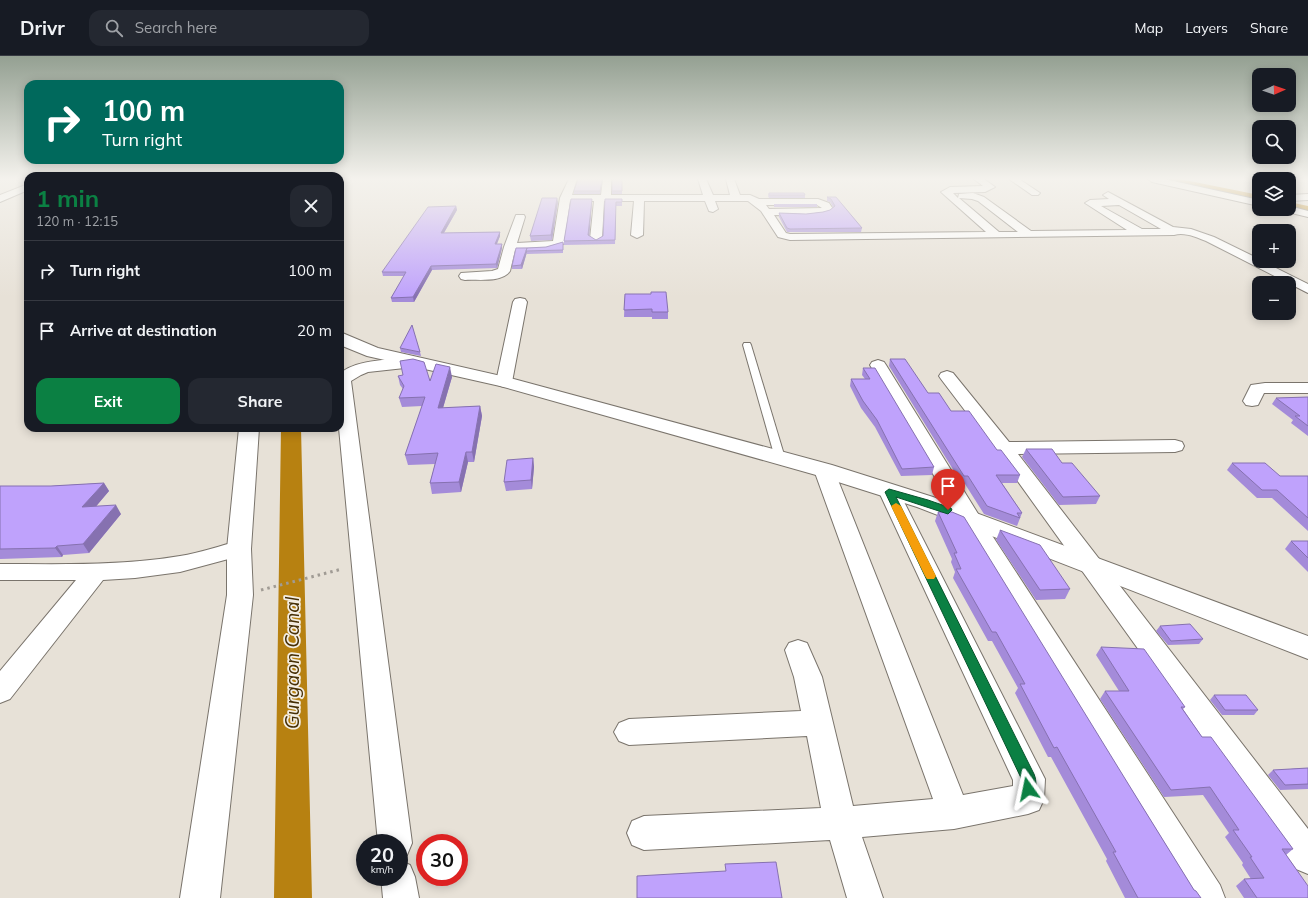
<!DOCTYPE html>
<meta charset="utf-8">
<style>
body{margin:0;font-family:Mulish,sans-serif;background:#242831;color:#f1f3f6;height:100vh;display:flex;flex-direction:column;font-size:15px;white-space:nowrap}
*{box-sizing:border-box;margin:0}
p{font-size:13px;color:#9ea1a6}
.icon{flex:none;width:22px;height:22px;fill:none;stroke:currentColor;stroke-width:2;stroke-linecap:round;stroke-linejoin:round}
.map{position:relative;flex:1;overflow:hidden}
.details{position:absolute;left:24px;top:116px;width:320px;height:260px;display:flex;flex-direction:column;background:#171b24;border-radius:12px;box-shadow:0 2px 10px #0003}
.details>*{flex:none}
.hud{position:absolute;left:24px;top:24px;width:320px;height:84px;border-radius:12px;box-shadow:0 2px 10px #0003;background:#00695c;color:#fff;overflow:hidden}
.needle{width:26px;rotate:88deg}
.controls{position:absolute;left:1252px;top:12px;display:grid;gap:8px}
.controls a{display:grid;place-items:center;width:44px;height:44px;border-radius:8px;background:#171b24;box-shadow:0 2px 10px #0003;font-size:20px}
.speed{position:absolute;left:356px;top:778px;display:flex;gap:8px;font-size:20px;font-weight:700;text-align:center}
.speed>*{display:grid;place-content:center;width:52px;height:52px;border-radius:50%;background:#171b24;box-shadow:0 2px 10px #0003;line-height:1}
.speed small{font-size:10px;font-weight:400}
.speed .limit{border:6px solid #d22;background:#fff;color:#111}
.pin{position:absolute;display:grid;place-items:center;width:34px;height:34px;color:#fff;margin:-41px -17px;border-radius:50% 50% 50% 0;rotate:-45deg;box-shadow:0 0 4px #0007}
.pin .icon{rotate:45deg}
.me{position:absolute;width:44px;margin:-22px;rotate:348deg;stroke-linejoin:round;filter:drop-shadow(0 0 3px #0008)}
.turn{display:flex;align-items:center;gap:14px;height:84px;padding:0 12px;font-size:18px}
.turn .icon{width:52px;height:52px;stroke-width:2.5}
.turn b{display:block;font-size:28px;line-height:34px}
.round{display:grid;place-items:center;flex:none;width:42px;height:42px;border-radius:12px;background:#242831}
.overview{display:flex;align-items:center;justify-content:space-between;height:68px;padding:0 12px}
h1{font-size:24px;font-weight:700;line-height:30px;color:#0b8043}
.button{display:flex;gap:8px;margin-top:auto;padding:8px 12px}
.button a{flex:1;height:46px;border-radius:12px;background:#0b8043;color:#fff;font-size:16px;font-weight:700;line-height:46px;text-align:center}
.button a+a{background:#242831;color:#f1f3f6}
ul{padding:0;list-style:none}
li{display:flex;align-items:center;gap:12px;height:60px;padding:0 12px;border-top:1px solid #363941}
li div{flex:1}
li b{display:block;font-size:15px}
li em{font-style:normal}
header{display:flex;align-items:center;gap:24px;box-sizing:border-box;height:56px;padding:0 20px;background:#171b24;border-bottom:1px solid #363941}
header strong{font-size:19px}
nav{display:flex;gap:22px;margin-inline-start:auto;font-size:14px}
.search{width:280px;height:36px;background:#242831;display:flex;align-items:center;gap:10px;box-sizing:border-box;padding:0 14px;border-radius:12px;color:#9ea1a6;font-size:15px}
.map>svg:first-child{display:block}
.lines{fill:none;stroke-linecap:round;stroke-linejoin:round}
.canal{fill:#b78111;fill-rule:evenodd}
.service-casing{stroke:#7a746c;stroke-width:2}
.minor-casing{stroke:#7a746c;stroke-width:2}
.tertiary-casing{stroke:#7a746c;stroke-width:2}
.path{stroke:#a09b94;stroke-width:3;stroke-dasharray:2.5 4;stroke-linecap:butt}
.service{fill:#fff;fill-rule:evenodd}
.minor{fill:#fff;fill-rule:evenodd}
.tertiary{fill:#fff;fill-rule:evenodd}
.wall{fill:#a48bd9}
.shaded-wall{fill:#8671b0}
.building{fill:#bfa2fc;stroke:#8671b0}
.route{fill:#0b8043;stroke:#07532c}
.slow{fill:#f59e0b}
.labels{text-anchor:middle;stroke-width:3.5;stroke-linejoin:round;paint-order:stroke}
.near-water-label{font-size:19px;font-style:italic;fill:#452e04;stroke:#f4eee4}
</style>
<header>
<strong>Drivr</strong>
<div class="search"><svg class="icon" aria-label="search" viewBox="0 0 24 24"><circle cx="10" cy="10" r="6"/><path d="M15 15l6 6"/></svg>Search here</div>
<nav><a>Map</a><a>Layers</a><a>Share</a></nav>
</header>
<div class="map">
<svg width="1308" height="842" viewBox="0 0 1308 842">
<rect width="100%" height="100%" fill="#e7e1d7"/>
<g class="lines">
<path class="canal" d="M1162 123H1180L1259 139V145L1167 126Z
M1289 146 1308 150V156L1289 152Z
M281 372H301L312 842H274Z"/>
<g class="service-casing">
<path id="service" d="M744 287H750L751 289 785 402 783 404H777L775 402 743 289Z"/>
</g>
<g class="minor-casing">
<path id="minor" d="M569 123H577L572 139H601L603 123H611V139H703L698 123H706L713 139H730L726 123H734L740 139H750L759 143H818L829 147 833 153C824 163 787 159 774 159L786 177 790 178 986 176 941 136 950 131 983 130 974 123H984L995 131 985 136 953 137 958 142 959 138 973 137 984 141 1031 175 1127 174 1085 147 1090 144 1109 143 1103 139 1108 136 1173 171 1191 173 1214 181 1259 203V205H1262L1308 228V237L1206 185C1195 181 1185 176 1174 179L790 184 778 181 761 155 748 145H715L718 153 713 156 709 155 705 145H644L643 179 637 182 631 179 634 145H604L602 183 596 186 590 183 594 145H570L564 187 562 189 546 193 515 194 510 215C502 227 478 223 465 224L461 223 459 220 461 217 492 215 498 213 504 191 516 159H524L525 161 517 187 553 185 560 142ZM959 142 972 143 978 145 1018 176H999ZM766 149H817L822 152 769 153ZM1119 149 1161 173H1142L1101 150Z
M1009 123H1019L1040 137 1038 139H1032Z
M1148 123H1164L1259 144V150L1152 126Z
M28 128V134L0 146V139Z
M1308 138V144L1289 145V139Z
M1289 150 1308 155V161L1283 155 1282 153H1289Z
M520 242 525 243 527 246 512 326 510 329 504 331 498 329 496 326 513 246 515 243Z
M417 302 423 304 425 307 423 310 368 316 361 319 351 325 412 787 407 799 399 802V787H378L339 372 340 318C354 303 397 303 417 302Z
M878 304 884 306 886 309 980 461 1220 829 1225 842H1187L959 463 870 309 872 306Z
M947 315 953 317 1009 386 1175 384 1182 386 1184 390 1182 394 1175 396 1018 398 1308 773V818L1296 813 1004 406 941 323 939 320 941 317Z
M1265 327H1308V337H1264L1258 349 1252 350 1246 349 1243 345 1251 329Z
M824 408 831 410 834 414 963 739 1013 730V724L879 436 882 432 889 430 896 432 899 436 1045 723 1044 743 1039 754 1028 758 954 773 862 781 883 842H847L830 784 644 794 632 789 627 777 632 765 644 760 821 752 807 680 629 689 619 685 614 676 619 667 629 663 801 655 794 621 785 594 789 587 798 584 807 587 822 621 853 750 933 743 814 414 817 410Z
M239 485 247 488 250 493 247 498 180 516 135 522 103 524 10 643 0 647V615L76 524H0V508C60 508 120 510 180 500 200 497 219 490 239 485Z
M399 804 410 809 415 821 419 842H383L381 821H399Z"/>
</g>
<g class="tertiary-casing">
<path id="tertiary" d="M340 276 378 292 510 322 832 409 933 441 1308 580V603L917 451 816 419 500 330 367 300 340 289Z
M239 372H259L251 493 253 539 220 842H180L227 539V493Z"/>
</g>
<path class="path" d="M261 534 342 513"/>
<use href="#service" class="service"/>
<use href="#minor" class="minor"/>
<use href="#tertiary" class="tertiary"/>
</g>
<path class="wall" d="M603 123 600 138H574V135Z
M612 123 622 126V138H612Z
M769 137 805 139V142H769L768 140Z
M827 141H836L862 172 861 176H787L779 161V157L806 158 823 156 830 154 833 151 830 146 827 145Z
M592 143 589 180 596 184 603 180 605 143H622V150H616L615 188 564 189V185Z
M558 146 552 184 531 185 530 180Z
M774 148H817V151H774Z
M456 150 457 154 444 177 500 176V180L497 188 502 192 497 212 432 214 414 246H392L391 242 404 220H383L382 216Z
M563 186V197L527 198V196L522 213H512V210L516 192 546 191Z
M625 238 668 256V263H652V261H624Z
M400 292 420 296 421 300 401 296Z
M890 303 928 337 951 355 997 394 1020 419 1017 427H1002L1022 457 1017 470 984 458 965 428H962L889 310Z
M863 312 934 411 932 419 901 420 875 371 861 352 850 330 851 323H865L862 319Z
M398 320 430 325 452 321 443 352 480 350 482 360 474 406H468L461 436 432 438 430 427 435 408 408 409 405 399 422 350 402 351 399 342 403 333 400 329Z
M1308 341V380L1291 367 1293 364 1272 348 1276 342Z
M1026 393 1062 407 1100 440 1096 448 1059 449 1022 401Z
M533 402 534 411 532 433 506 435 504 426Z
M1232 407 1280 420H1308V475L1272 442H1257L1227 414Z
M104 427 109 435 96 450 121 458 89 497 63 499 62 501 0 503V430H51Z
M938 456 1132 734 1194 834 1201 842H1125L1106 805 1107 803 1051 701H1048L1015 637 1018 632 992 585H988L953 522 955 516 951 506 952 503 935 465Z
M1000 474 1070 533 1065 543 1036 544 996 484Z
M1291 485H1308V516L1285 493Z
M1160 570 1203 583 1199 588 1168 589 1156 575Z
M1101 591 1185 651 1183 653 1202 681 1293 793 1286 799 1308 842H1244L1236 830 1244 823H1251L1242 809 1243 807 1225 781 1229 777 1203 739 1164 741 1100 643 1105 635H1119L1096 599Z
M1214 639 1258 654 1254 659H1222L1210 644Z
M1308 712V733L1280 734 1268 719 1273 714Z"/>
<path class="shaded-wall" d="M602 123H603L600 138V135Z
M557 142 558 146 552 184 551 179Z
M592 143V146L589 183 588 179Z
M456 150 457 154 442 180 441 177Z
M500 176V180L495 192V188Z
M502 188V192L497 212 496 208Z
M527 192V196L522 213 521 209Z
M431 210 432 214 414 246 413 241Z
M450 311 452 321 440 362 438 352Z
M480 350 482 360 474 406 472 396Z
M466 396 468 406 461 436 459 426Z
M533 402 534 411 532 433 531 424Z
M104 427 109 435 88 460 82 451Z
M116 449 121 458 89 497 83 488Z
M57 490 63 499 62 501 55 492Z"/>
<path class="building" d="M578 123H602L600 135H574Z
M612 123H622V135H612Z
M769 137H804L805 139H769Z
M827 141H836L862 172 790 173 787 172 779 157 806 158 823 156 830 154 835 150 831 143Z
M542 142H557L551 179 530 180Z
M571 143H592L588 179 596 184 603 180 605 143H622V146H616L615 184 564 185Z
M456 150 441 177 500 176 495 188H502L496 208 431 210 413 241 391 242 406 216H382L428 151Z
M563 186V194L526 195 527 192 546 191Z
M516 192H527L521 209 512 210Z
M651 236H666L668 256H652V253L624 254 625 238H651Z
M412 269 420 296 400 292Z
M413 303 424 306 430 325 436 308 450 311 438 352 480 350 472 396H466L459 426 430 427 438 397 405 399 425 341 399 342 404 330 398 320 403 319 400 305Z
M890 303H905L928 337H939L951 355H969L997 394H1001L1020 419H996L1022 457H1017L1020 462 987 450 968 420H964Z
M863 312H875L934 411 902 413 877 364 863 345 851 323H870Z
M1308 341V370L1295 360H1300L1276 342Z
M1026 393H1052L1062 407H1072L1100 440 1063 441Z
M533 402 531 424 504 426 507 404Z
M1232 407H1265L1280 420H1308V462L1277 434H1262Z
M104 427 82 451 116 449 83 488 57 490 55 492 0 493V430H51Z
M938 456H952L964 461 1132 734 1194 834 1196 835 1201 842H1138L1113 796H1116L1057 691 1054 692 1020 628H1025L996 576H992L956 513H961L954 497H957Z
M1000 474 1040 489 1070 533 1040 534Z
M1291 485H1308V502Z
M1190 568 1203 583 1171 585 1160 570Z
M1101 591 1144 593 1185 651H1181L1202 681H1211L1293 793H1282L1308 830V842H1257L1244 823 1264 822 1250 801H1252L1233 774H1239L1210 731 1171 734 1105 635H1129Z
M1214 639H1246L1258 654H1225Z
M1308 712V728L1285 729 1273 714Z
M776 806 782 842H637V820L726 815 725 808Z"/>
<linearGradient id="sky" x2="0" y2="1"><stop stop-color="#94a092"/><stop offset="0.51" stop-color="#f4f2ed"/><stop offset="1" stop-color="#f4f2ed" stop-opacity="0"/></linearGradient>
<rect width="1308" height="241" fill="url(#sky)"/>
<path class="route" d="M889 433 928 444 951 452 952 454 948 458 896 441 1034 718C1037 725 1036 732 1034 738L1028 740 1023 738 1021 733 1022 724 885 436Z"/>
<path class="slow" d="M896 447 901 450 936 520 934 523H927L925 520 891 450Z"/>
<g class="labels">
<g class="near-water-label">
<text transform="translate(292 607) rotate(-90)" y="7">Gurgaon Canal</text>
</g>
</g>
</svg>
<div class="controls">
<a><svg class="needle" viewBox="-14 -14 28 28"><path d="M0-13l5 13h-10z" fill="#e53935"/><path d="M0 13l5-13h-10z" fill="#9ea1a6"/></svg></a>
<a><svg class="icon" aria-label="search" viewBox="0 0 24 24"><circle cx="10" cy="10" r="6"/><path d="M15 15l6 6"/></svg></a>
<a><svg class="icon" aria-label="layers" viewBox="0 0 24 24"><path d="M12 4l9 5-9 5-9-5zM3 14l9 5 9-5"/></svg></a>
<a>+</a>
<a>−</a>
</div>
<div class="speed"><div>20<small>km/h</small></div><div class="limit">30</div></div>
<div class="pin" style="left:948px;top:454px;background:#d93025"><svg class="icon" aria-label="arrive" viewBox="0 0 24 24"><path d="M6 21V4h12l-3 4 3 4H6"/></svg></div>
<svg class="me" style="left:1028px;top:733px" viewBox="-20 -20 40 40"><path d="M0-17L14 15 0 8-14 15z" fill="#0b8043" stroke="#fff" stroke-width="4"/></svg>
<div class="hud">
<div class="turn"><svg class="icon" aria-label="right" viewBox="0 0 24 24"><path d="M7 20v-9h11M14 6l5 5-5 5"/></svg><div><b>100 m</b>Turn right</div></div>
</div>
<section class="details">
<div class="overview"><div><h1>1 min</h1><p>120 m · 12:15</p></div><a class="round"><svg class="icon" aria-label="close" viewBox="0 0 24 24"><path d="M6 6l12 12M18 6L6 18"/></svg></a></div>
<ul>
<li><svg class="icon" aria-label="right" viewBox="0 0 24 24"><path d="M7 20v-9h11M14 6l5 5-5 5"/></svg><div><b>Turn right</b></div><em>100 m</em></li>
<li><svg class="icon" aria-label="arrive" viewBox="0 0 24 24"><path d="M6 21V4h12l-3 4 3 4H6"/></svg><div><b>Arrive at destination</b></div><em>20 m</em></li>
</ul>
<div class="button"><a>Exit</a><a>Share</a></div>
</section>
</div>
